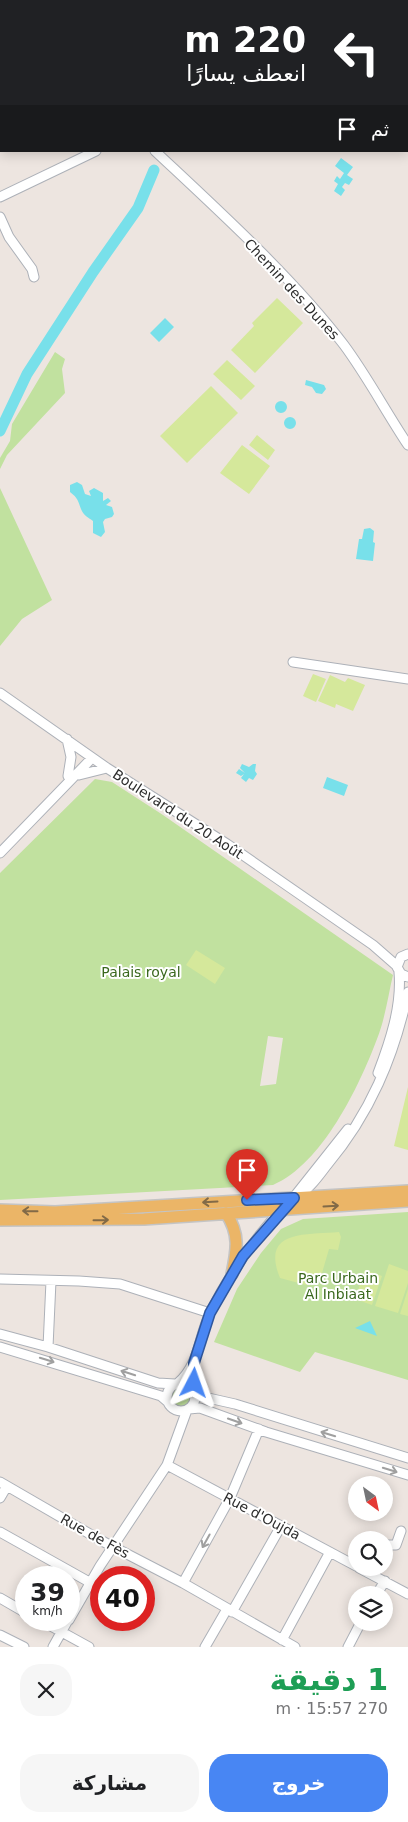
<!DOCTYPE html>
<html lang="ar">
<meta charset="utf-8">
<style>
body{margin:0;font-family:"DejaVu Sans","Noto Sans Arabic",sans-serif;background:#f6f6f6;color:#202124;direction:rtl;height:100vh;display:flex;flex-direction:column;font-size:19px;white-space:nowrap}
*{box-sizing:border-box;margin:0}
p{font-size:16px;color:#757577}
.icon{flex:none;width:28px;height:28px;fill:none;stroke:currentColor;stroke-width:2;stroke-linecap:round;stroke-linejoin:round}
.map{position:relative;height:1647px;overflow:hidden;direction:ltr}
.drawer{display:flex;flex-direction:column;background:#fff;flex:1}
.drawer>*{flex:none}
.top-card{position:absolute;left:0px;top:0px;width:409px;height:152px;box-shadow:0 2px 12px #0003;direction:rtl;background:#202124;color:#fff;overflow:hidden}
.needle{width:32px;rotate:147deg}
.buttons{position:absolute;left:348px;top:1476px;display:grid;gap:10px}
.buttons a{display:grid;place-items:center;width:45px;height:45px;border-radius:50%;background:#fff;box-shadow:0 2px 12px #0003;font-size:25px}
.speed{position:absolute;left:15px;top:1566px;display:flex;gap:10px;font-size:25px;font-weight:700;text-align:center}
.speed>*{display:grid;place-content:center;width:65px;height:65px;border-radius:50%;background:#fff;box-shadow:0 2px 12px #0003;line-height:1}
.speed small{font-size:12px;font-weight:400}
.speed .limit{border:8px solid #d22;background:#fff;color:#111}
.pin{position:absolute;display:grid;place-items:center;width:42px;height:42px;color:#fff;margin:-51px -21px;border-radius:50% 50% 50% 0;rotate:-45deg;box-shadow:0 0 5px #0007}
.pin .icon{rotate:45deg}
.me{position:absolute;width:55px;margin:-28px;rotate:4deg;stroke-linejoin:round;filter:drop-shadow(0 0 4px #0008)}
.turn{display:flex;align-items:center;gap:18px;height:105px;padding:0 20px;font-size:22px}
.turn .icon{width:65px;height:65px;stroke-width:2.5}
.turn b{display:block;font-size:35px;line-height:42px}
.then{display:flex;align-items:center;height:48px;padding:0 20px;background:#0003;gap:10px;font-size:19px}
.round{display:grid;place-items:center;flex:none;width:52px;height:52px;border-radius:20px;background:#f6f6f6}
.summary{display:flex;align-items:center;justify-content:space-between;height:85px;padding:0 20px}
h1{font-size:30px;font-weight:800;line-height:38px;color:#1e9e55}
.button{display:flex;gap:10px;margin-top:auto;padding:10px 20px}
.button a{flex:1;height:58px;border-radius:20px;background:#4886f3;color:#fff;font-size:20px;font-weight:800;line-height:58px;text-align:center}
.button a+a{background:#f6f6f6;color:#202124}
.map>svg:first-child{display:block}
.green{fill:#c1e19f;fill-rule:evenodd}
.pitch{fill:#d5e89b}
.water{fill:#78e0ea}
.lines{fill:none;stroke-linecap:round;stroke-linejoin:round}
.river{stroke:#78e0ea;stroke-width:11}
.minor-casing{stroke:#adb1b8;stroke-width:11}
.major-casing{stroke:#c4c4c4;stroke-width:14}
.minor{stroke:#fff;stroke-width:9}
.major{stroke:#ebb567;stroke-width:11}
.oneway{stroke:#826a47}
.oneway2{stroke:#a0a0a0}
.route-casing{stroke:#2f579e;stroke-width:12}
.route{stroke:#4886f3;stroke-width:9}
.labels{text-anchor:middle;stroke-width:4;stroke-linejoin:round;paint-order:stroke}
.street-label{font-size:14px;fill:#2d2d2d;stroke:#fff}
.park-label{font-size:14px;fill:#3a681e;stroke:#fff}
</style>
<div class="map">
<svg width="408" height="1647" viewBox="0 0 408 1647">
<rect width="100%" height="100%" fill="#ede5e0"/>
<path class="green" d="M55 352 65 359 62 369 65 393 7 455 0 469V458L10 441 12 424Z
M0 488 52 600 22 619 0 646Z
M95 779 112 782 163 815 393 975C388 996 385 1019 377 1039 359 1087 322 1164 273 1185L0 1200V873ZM268 1036 283 1038 276 1084 260 1086Z
M408 1212V1380L315 1352 300 1372 214 1342 237 1289 261 1253 281 1229 303 1219Z
M170 1397a11 11 0 1 1 22 0a11 11 0 1 1-22 0Z"/>
<path class="pitch" d="M277 298 303 323 255 373 231 350 254 326 252 323Z
M227 360 255 386 241 400 213 374Z
M211 386 238 413 187 463 160 436Z
M257 435 275 450 268 460 249 445Z
M242 445 270 466 249 494 220 473Z
M313 674 326 679 316 702 303 696Z
M330 675 345 682 348 678 365 685 353 711 336 704 335 708 318 701Z
M196 950 225 968 215 984 186 965Z
M408 1087V1150L394 1146Z
M339 1232 341 1237 338 1250 329 1249 322 1273 306 1285 280 1278C260 1229 307 1235 339 1232Z
M389 1264 408 1271V1283L398 1313 375 1306Z
M365 1270 382 1276 372 1305 355 1299Z
M408 1289V1316L400 1314Z"/>
<path class="water" d="M341 158 353 167 347 175 353 179 349 185 345 183 342 187 345 190 341 196 334 191 338 184 334 181 337 176 340 179 344 173 335 166Z
M165 318 174 327 159 342 150 333Z
M306 380 324 385 326 389 322 394 316 393 312 387 305 385Z
M275 407a6 6 0 1 1 12 0a6 6 0 1 1-12 0Z
M284 423a6 6 0 1 1 12 0a6 6 0 1 1-12 0Z
M77 482 82 485 85 494 91 496 89 491 94 488 103 493V501L108 498 111 501 106 505 112 507 114 514 112 517 105 519 103 522 105 532 101 537 93 533V521C89 518 83 515 81 509 78 501 78 498 70 492V485Z
M370 528 374 531 373 542 375 543 373 561 356 559 359 539H362L364 529Z
M242 764 249 767 253 764H256L255 771 257 774 253 780 249 778 246 782 241 778 244 774 241 776 236 773 239 769 245 773 240 768Z
M327 777 348 785 344 796 323 788Z
M370 1321 377 1336 355 1328Z"/>
<g class="lines">
<path class="river" d="M0 431 27 374 93 272 138 208 154 170"/>
<g class="minor-casing">
<path id="minor" d="M4 0 5 1
M155 151C218 210 292 277 344 345 367 376 386 412 408 445
M0 197 96 151
M0 217 9 237 32 269 34 277
M293 662 408 679
M0 693 107 768 227 844 373 945 397 966
M67 739 71 757 68 776
M79 775 107 768
M0 853 92 758
M408 954 401 957 397 967 401 974 408 977
M378 1073C390 1042 402 1006 399 972
M294 1197 348 1129
M294 1198C309 1190 317 1178 327 1165 370 1114 394 1057 408 992
M0 1279 79 1281 120 1284 210 1313
M0 1334 48 1347 158 1383 175 1384
M0 1347 161 1396 168 1402
M48 1347 51 1281
M167 1397a14 14 0 1 1 28 0a14 14 0 1 1-28 0Z
M178 1383C200 1364 198 1336 211 1311 230 1273 254 1239 283 1208
M195 1395 235 1404 408 1458
M189 1409 200 1408 266 1432 408 1475
M167 1465 356 1566
M0 1482 102 1541 183 1583 295 1647
M0 1498 7 1486
M0 1532 91 1583
M384 1545H396L401 1531
M359 1568 408 1594
M183 1583 230 1498 259 1429
M376 1595 385 1581
M0 1598 26 1613
M232 1612 281 1526
M40 1620 89 1647
M69 1620 100 1566 167 1465 187 1410
M0 1635 24 1647
M282 1640 330 1552
M53 1647 68 1620
M205 1647 227 1609
M348 1647 361 1622"/>
</g>
<g class="major-casing">
<path id="major" d="M0 1210 55 1212 408 1191
M226 1213C240 1234 237 1250 232 1274
M0 1220 144 1219 408 1201"/>
</g>
<use href="#minor" class="minor"/>
<use href="#major" class="major"/>
</g>
<defs><path id="oneway-shaft" d="M-6 0H5M1.5-3L5.5 0L1.5 3" fill="none" stroke-width="1.6" stroke-linecap="round" stroke-linejoin="round" transform="scale(1.25)"/></defs>
<g class="oneway">
<use href="#oneway-shaft" transform="translate(210 1202) rotate(177)"/>
<use href="#oneway-shaft" transform="translate(331 1206) rotate(-3)"/>
<use href="#oneway-shaft" transform="translate(30 1211) rotate(-179)"/>
<use href="#oneway-shaft" transform="translate(101 1220) rotate(-1)"/>
</g>
<g class="oneway2">
<use href="#oneway-shaft" transform="translate(47 1360) rotate(17)"/>
<use href="#oneway-shaft" transform="translate(128 1373) rotate(-162)"/>
<use href="#oneway-shaft" transform="translate(235 1421) rotate(19)"/>
<use href="#oneway-shaft" transform="translate(328 1434) rotate(-163)"/>
<use href="#oneway-shaft" transform="translate(390 1470) rotate(17)"/>
<use href="#oneway-shaft" transform="translate(206 1541) rotate(119)"/>
</g>
<g class="lines">
<g class="route-casing">
<path id="route" d="M194 1383V1363L210 1313 243 1256 294 1198 247 1200"/>
</g>
<use href="#route" class="route"/>
</g>
<g class="labels">
<g class="street-label">
<text transform="translate(292 289) rotate(47)" y="5">Chemin des Dunes</text>
<text transform="translate(178 814) rotate(33)" y="5">Boulevard du 20 Août</text>
<text transform="translate(262 1516) rotate(28)" y="5">Rue d'Oujda</text>
<text transform="translate(95 1536) rotate(29)" y="5">Rue de Fès</text>
</g>
<g class="park-label">
<text x="141" y="977">Palais royal</text>
<text x="338" y="1283">Parc Urbain<tspan x="338" dy="16">Al Inbiaat</tspan></text>
</g>
</g>
</svg>
<div class="buttons">
<a><svg class="needle" viewBox="-14 -14 28 28"><path d="M0-13l5 13h-10z" fill="#e53935"/><path d="M0 13l5-13h-10z" fill="#757577"/></svg></a>
<a><svg class="icon" aria-label="search" viewBox="0 0 24 24"><circle cx="10" cy="10" r="6"/><path d="M15 15l6 6"/></svg></a>
<a><svg class="icon" aria-label="layers" viewBox="0 0 24 24"><path d="M12 4l9 5-9 5-9-5zM3 14l9 5 9-5"/></svg></a>
</div>
<div class="speed"><div>39<small>km/h</small></div><div class="limit">40</div></div>
<div class="pin" style="left:247px;top:1200px;background:#d93025"><svg class="icon" aria-label="arrive" viewBox="0 0 24 24"><path d="M6 21V4h12l-3 4 3 4H6"/></svg></div>
<svg class="me" style="left:194px;top:1383px" viewBox="-20 -20 40 40"><path d="M0-17L14 15 0 8-14 15z" fill="#4886f3" stroke="#fff" stroke-width="4"/></svg>
<div class="top-card">
<div class="turn"><svg class="icon" aria-label="left" viewBox="0 0 24 24"><path d="M17 20v-9H6M10 6l-5 5 5 5"/></svg><div><b>220 m</b>انعطف يسارًا</div></div>
<div class="then">ثم<svg class="icon" aria-label="arrive" viewBox="0 0 24 24"><path d="M6 21V4h12l-3 4 3 4H6"/></svg></div>
</div>
</div>
<section class="drawer">
<div class="summary"><div><h1>1 دقيقة</h1><p>270 m · 15:57</p></div><a class="round"><svg class="icon" aria-label="close" viewBox="0 0 24 24"><path d="M6 6l12 12M18 6L6 18"/></svg></a></div>
<div class="button"><a>خروج</a><a>مشاركة</a></div>
</section>
